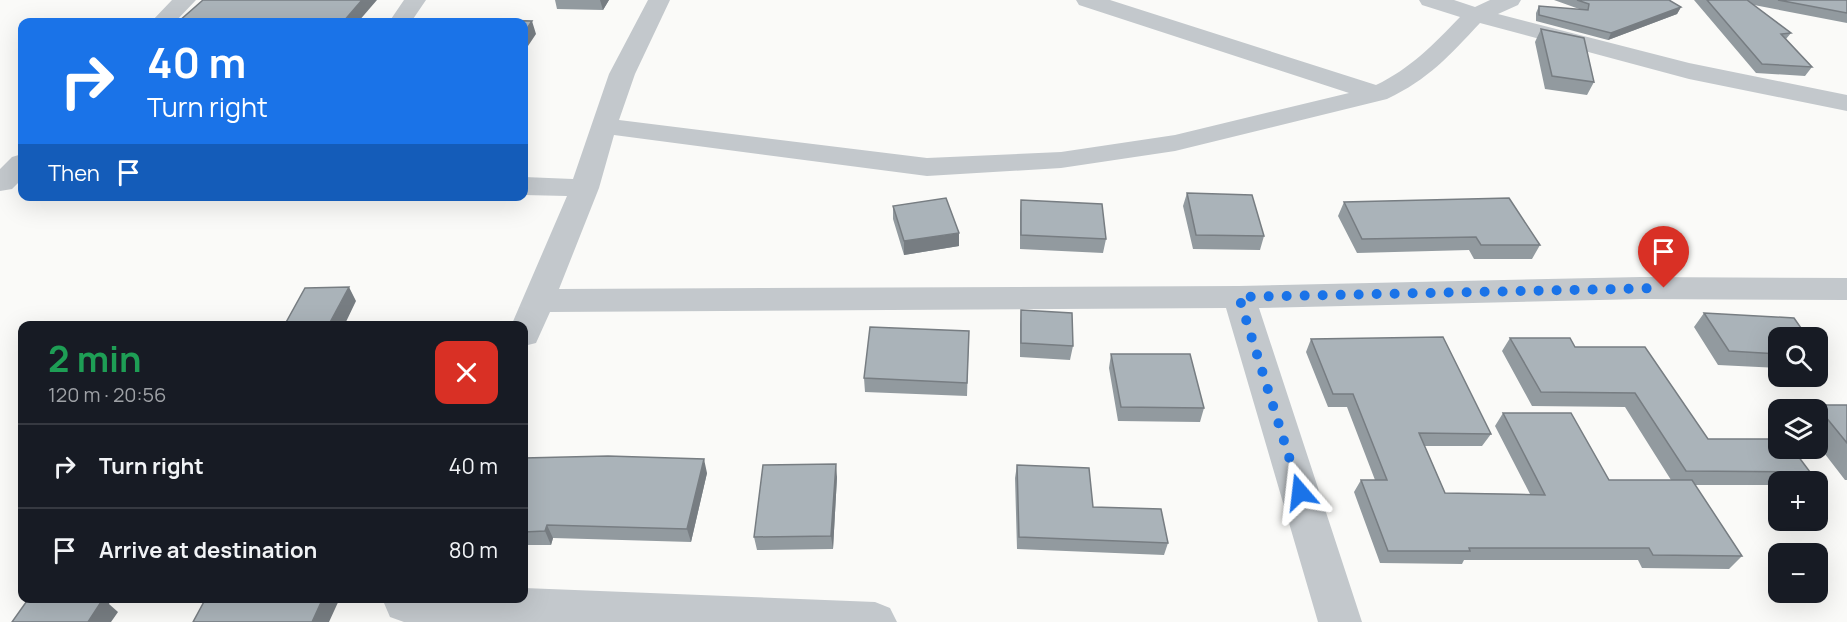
<!DOCTYPE html>
<meta charset="utf-8">
<style>
body{margin:0;font-family:Manrope,sans-serif;background:#20242c;color:#f1f3f6;height:100vh;display:flex;flex-direction:column;font-size:22px;white-space:nowrap}
*{box-sizing:border-box;margin:0}
p{font-size:20px;color:#9ea1a6}
.icon{flex:none;width:33px;height:33px;fill:none;stroke:currentColor;stroke-width:2;stroke-linecap:round;stroke-linejoin:round}
.map{position:relative;flex:1;overflow:hidden}
.side{position:absolute;left:18px;top:321px;width:510px;height:282px;display:flex;flex-direction:column;background:#171b24;border-radius:12px;box-shadow:0 6px 24px #0002}
.side>*{flex:none}
.top-card{position:absolute;left:18px;top:18px;width:510px;height:183px;border-radius:12px;box-shadow:0 6px 24px #0002;background:#1a73e8;color:#fff;overflow:hidden}
.fabs{position:absolute;left:1768px;top:327px;display:grid;gap:12px}
.fabs a{display:grid;place-items:center;width:60px;height:60px;border-radius:12px;background:#171b24;box-shadow:0 6px 24px #0002;font-size:30px}
.pin{position:absolute;display:grid;place-items:center;width:51px;height:51px;color:#fff;margin:-62px -26px;border-radius:50% 50% 50% 0;rotate:-45deg;box-shadow:0 0 6px #0007}
.pin .icon{rotate:45deg}
.me{position:absolute;width:66px;margin:-33px;rotate:343deg;stroke-linejoin:round;filter:drop-shadow(0 0 4px #0008)}
.turn{display:flex;align-items:center;gap:21px;height:126px;padding:0 30px;font-size:27px}
.turn .icon{width:78px;height:78px;stroke-width:2.5}
.turn b{display:block;font-size:42px;line-height:51px}
.then{display:flex;align-items:center;height:57px;padding:0 30px;background:#0003;gap:12px;font-size:22px}
.round{display:grid;place-items:center;flex:none;width:63px;height:63px;border-radius:12px;background:#20242c}
.overview{display:flex;align-items:center;justify-content:space-between;height:102px;padding:0 30px}
h1{font-size:36px;font-weight:700;line-height:45px;color:#1e9e55}
ul{padding:0;list-style:none}
li{display:flex;align-items:center;gap:18px;height:84px;padding:0 30px;border-top:2px solid #363941}
li div{flex:1}
li b{display:block;font-size:22px}
li em{font-style:normal}
.map>svg:first-child{display:block}
.lines{fill:none;stroke-linecap:round;stroke-linejoin:round}
.minor{fill:#c3c8cc;fill-rule:evenodd}
.wall{fill:#929a9f}
.shaded-wall{fill:#777d82}
.building{fill:#aab3b9;stroke:#777d82;stroke-width:1.5}
.route{stroke:#1a73e8;stroke-width:10;stroke-dasharray:0 18}
</style>
<div class="map">
<svg width="1847" height="622" viewBox="0 0 1847 622">
<rect width="100%" height="100%" fill="#fafaf8"/>
<g class="lines">
<path class="minor" d="M172 0H196L175 22H151Z
M404 0H426L411 22H389Z
M648 0H670L635 74 619 120 927 158 1061 152 1175 135 1349 93 1079 5 1076 0H1110L1376 85C1410 69 1434 44 1460 17L1422 5 1419 0H1454L1475 7 1490 0H1521L1518 5 1498 14 1689 63 1847 95V111L1689 79 1480 23C1449 56 1429 79 1387 99L1175 151 1061 168 927 176 614 135 599 188 559 289 1239 286 1641 277 1847 278V300L1641 299 1259 308 1362 622H1318L1226 308 550 312 536 343 524 346V326H511L567 196 524 195V177L573 179 609 74Z
M22 154V179L12 189 0 191V169L12 157Z
M524 588 875 602 890 608 897 622H404L390 617 384 603 386 598H524Z"/>
</g>
<path class="wall" d="M555 0H609L603 10 557 9Z
M1554 0H1669L1681 7 1677 14 1608 40 1536 21V13L1539 6 1582 10Z
M1694 0H1847V23L1754 5 1791 33 1786 39 1812 67 1805 76 1756 73Z
M1541 29 1594 82 1587 95 1545 89 1535 42Z
M1187 193 1264 236 1260 250 1193 249 1183 206Z
M1021 200 1106 239 1103 253 1020 249V213Z
M1344 202 1540 245 1532 259H1474L1469 250 1357 253 1338 216Z
M893 206 959 246 904 255 893 219Z
M1021 310 1073 346 1070 360 1020 357V324Z
M1704 313 1779 338V368L1718 365 1694 327Z
M969 331 967 396 865 392 864 378Z
M1510 338 1575 347 1708 439 1810 472 1800 482H1779V485H1695L1742 556 1729 569 1642 568 1638 560H1464L1462 564 1380 563 1354 492 1361 480H1375L1347 407H1328L1306 352 1311 339 1491 434 1482 446H1424L1445 493 1530 494 1495 426 1503 413 1609 480H1671L1625 407 1532 406 1502 351Z
M1111 354 1204 408 1200 422 1118 421 1109 368Z
M1816 405H1847V480H1845L1818 445V410H1812Z
M524 458 707 473 691 542 553 538 551 545H524Z
M1017 465 1093 507 1168 543 1164 555 1017 549 1015 478Z
M837 477 833 549 757 550 754 537Z"/>
<path class="shaded-wall" d="M362 0H377L358 22H343Z
M600 0H609L603 10Z
M1681 7 1677 14 1608 40 1611 33Z
M532 21 536 34 524 52V33Z
M959 233V246L904 255V241Z
M349 287 356 301 344 326H328Z
M704 459 707 473 691 542 687 529Z
M836 464 837 477 833 549 831 536Z
M547 525 553 538 551 545 545 531Z
M92 598H112L109 604 118 612 111 622H88Z
M323 598H340L329 622H312Z"/>
<path class="building" d="M203 0H362L343 22H178Z
M1577 0H1669L1681 7 1611 33 1539 15V6L1588 10 1589 4Z
M1707 0H1747L1791 33 1781 34 1812 67 1762 64Z
M1778 0H1847V13Z
M497 20 532 21 524 33V22H494Z
M1541 29 1584 38 1594 82 1552 76Z
M1187 193 1252 195 1264 236 1196 235Z
M946 198 959 233 904 241 893 206Z
M1509 198 1540 245H1481L1476 237 1362 239 1344 202Z
M1021 200 1102 204 1106 239 1021 235Z
M349 287 328 326H284L305 288Z
M1021 310 1072 313 1073 346 1021 343Z
M1704 313 1794 318 1808 338H1779V354L1729 351Z
M870 327 969 331 967 383 864 378Z
M1443 337 1491 434 1419 433 1445 493 1545 495 1503 413H1571L1609 480H1692L1742 556 1653 555 1649 548H1469L1470 551H1388L1361 480H1387L1353 394H1333L1311 339Z
M1510 338H1570L1575 347H1645L1708 439H1779V448H1792L1810 472 1686 471 1635 393 1541 392Z
M1111 354H1190L1204 408 1121 407Z
M1816 405H1847V443Z
M608 456 704 459 687 529 547 525 545 531 524 532V458Z
M836 464 831 536 754 537 763 465Z
M1017 465 1089 468 1093 507 1161 509 1168 543 1019 537Z
M29 598H99L103 599 88 622H12Z
M206 598H323L312 622H193Z"/>
<g class="lines">
<path class="route" d="M1300 492 1239 297 1664 288"/>
</g>
</svg>
<div class="fabs">
<a><svg class="icon" aria-label="search" viewBox="0 0 24 24"><circle cx="10" cy="10" r="6"/><path d="M15 15l6 6"/></svg></a>
<a><svg class="icon" aria-label="layers" viewBox="0 0 24 24"><path d="M12 4l9 5-9 5-9-5zM3 14l9 5 9-5"/></svg></a>
<a>+</a>
<a>−</a>
</div>
<div class="pin" style="left:1664px;top:288px;background:#d93025"><svg class="icon" aria-label="arrive" viewBox="0 0 24 24"><path d="M6 21V4h12l-3 4 3 4H6"/></svg></div>
<svg class="me" style="left:1300px;top:492px" viewBox="-20 -20 40 40"><path d="M0-17L14 15 0 8-14 15z" fill="#1a73e8" stroke="#fff" stroke-width="4"/></svg>
<div class="top-card">
<div class="turn"><svg class="icon" aria-label="right" viewBox="0 0 24 24"><path d="M7 20v-9h11M14 6l5 5-5 5"/></svg><div><b>40 m</b>Turn right</div></div>
<div class="then">Then<svg class="icon" aria-label="arrive" viewBox="0 0 24 24"><path d="M6 21V4h12l-3 4 3 4H6"/></svg></div>
</div>
<section class="side">
<div class="overview"><div><h1>2 min</h1><p>120 m · 20:56</p></div><a class="round" style="background:#d93025;color:#fff"><svg class="icon" aria-label="close" viewBox="0 0 24 24"><path d="M6 6l12 12M18 6L6 18"/></svg></a></div>
<ul>
<li><svg class="icon" aria-label="right" viewBox="0 0 24 24"><path d="M7 20v-9h11M14 6l5 5-5 5"/></svg><div><b>Turn right</b></div><em>40 m</em></li>
<li><svg class="icon" aria-label="arrive" viewBox="0 0 24 24"><path d="M6 21V4h12l-3 4 3 4H6"/></svg><div><b>Arrive at destination</b></div><em>80 m</em></li>
</ul>
</section>
</div>
